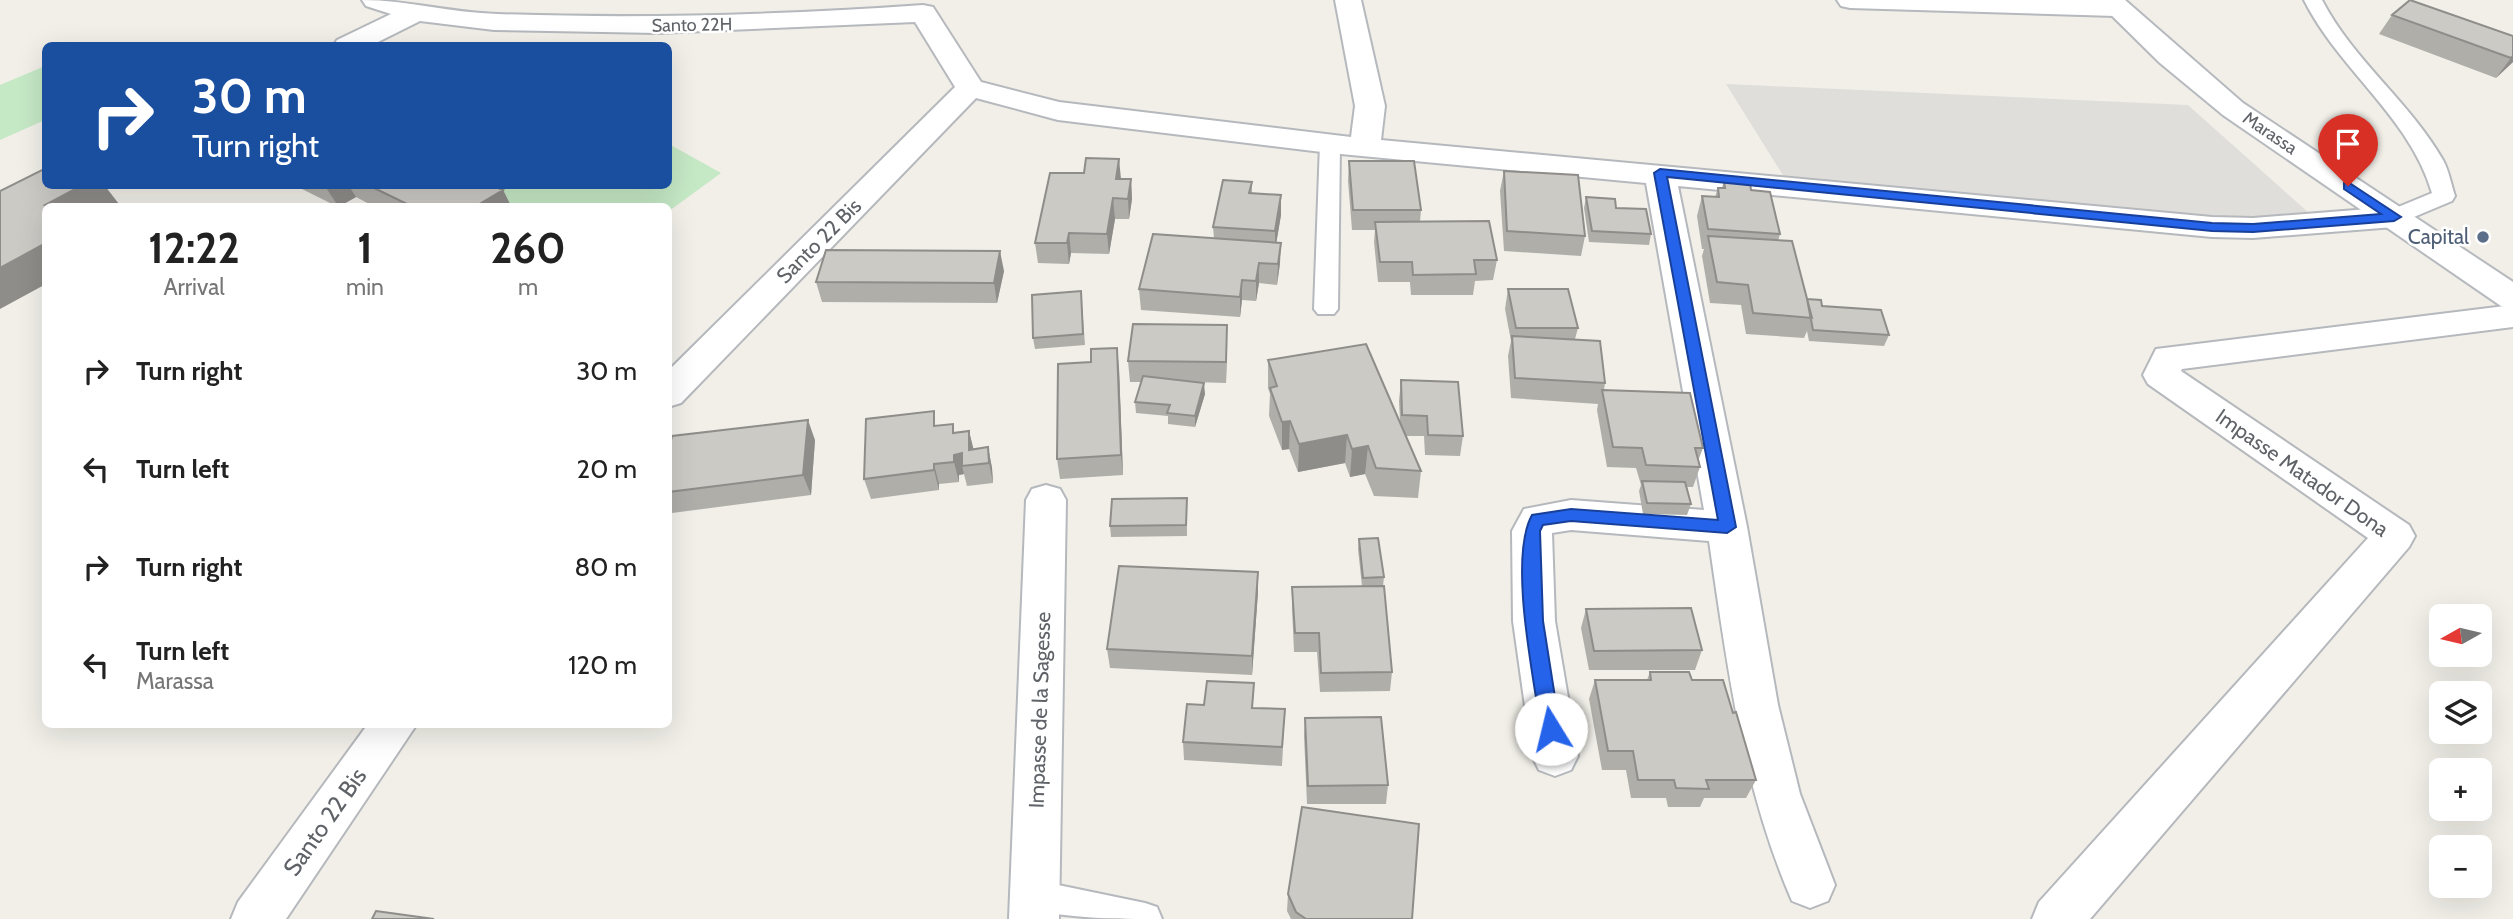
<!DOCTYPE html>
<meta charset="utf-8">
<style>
body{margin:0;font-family:Cabin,sans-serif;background:#f6f6f6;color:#222;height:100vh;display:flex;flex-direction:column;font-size:26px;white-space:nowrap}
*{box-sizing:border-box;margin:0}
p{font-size:23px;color:#767676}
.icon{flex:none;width:38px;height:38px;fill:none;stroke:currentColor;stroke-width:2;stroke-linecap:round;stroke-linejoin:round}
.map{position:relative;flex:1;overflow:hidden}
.panel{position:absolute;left:42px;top:203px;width:630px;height:525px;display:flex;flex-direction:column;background:#fff;border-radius:10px;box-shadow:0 7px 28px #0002}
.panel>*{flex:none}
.guide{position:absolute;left:42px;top:42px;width:630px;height:147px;border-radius:10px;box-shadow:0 7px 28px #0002;background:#1a4fa0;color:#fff;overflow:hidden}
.needle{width:46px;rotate:262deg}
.tools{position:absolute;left:2429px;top:604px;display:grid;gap:14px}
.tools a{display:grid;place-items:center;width:63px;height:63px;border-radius:10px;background:#fff;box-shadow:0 7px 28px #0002;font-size:35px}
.pin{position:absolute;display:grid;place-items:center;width:60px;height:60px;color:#fff;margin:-72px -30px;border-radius:50% 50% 50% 0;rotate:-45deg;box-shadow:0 0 7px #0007}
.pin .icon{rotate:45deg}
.me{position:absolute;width:77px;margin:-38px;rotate:351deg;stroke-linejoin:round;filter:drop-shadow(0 0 5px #0008)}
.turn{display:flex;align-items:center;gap:24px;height:147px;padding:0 35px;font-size:32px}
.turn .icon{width:91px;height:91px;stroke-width:2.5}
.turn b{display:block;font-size:49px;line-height:60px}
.eta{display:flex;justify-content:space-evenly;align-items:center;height:119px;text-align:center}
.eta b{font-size:42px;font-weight:800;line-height:49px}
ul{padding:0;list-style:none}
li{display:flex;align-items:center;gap:21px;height:98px;padding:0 35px}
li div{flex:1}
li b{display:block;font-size:26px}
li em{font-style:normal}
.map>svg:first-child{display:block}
.industrial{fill:#e0deda}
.green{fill:#c5e8c5}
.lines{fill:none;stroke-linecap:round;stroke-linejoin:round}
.lane-casing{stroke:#b5b8bc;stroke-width:4}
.street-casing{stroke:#b5b8bc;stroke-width:4}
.secondary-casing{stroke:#b6babf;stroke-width:4}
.lane{fill:#fff;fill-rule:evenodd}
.street{fill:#fff;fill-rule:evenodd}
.secondary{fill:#fff;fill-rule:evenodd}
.wall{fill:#afaea9}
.shaded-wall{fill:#8f8d8a}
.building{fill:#cccac5;stroke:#8f8d8a;stroke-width:2}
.route{fill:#2563eb;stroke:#184099;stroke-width:2}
.service-dot{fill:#5c6f8a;stroke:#fff;stroke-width:2.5}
.labels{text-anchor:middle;stroke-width:5;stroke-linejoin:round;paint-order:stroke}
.far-street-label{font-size:18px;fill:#5f6368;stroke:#fff}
.service-label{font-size:21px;fill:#4e5e75;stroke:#fff;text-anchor:end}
.street-label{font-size:21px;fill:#5f6368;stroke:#fff}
.near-street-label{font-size:24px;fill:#5f6368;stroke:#fff}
</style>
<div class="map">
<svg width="2513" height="919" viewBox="0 0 2513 919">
<rect width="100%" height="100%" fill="#f1efe8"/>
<path class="industrial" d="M1726 84 2188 105 2309 213 2209 220 1786 180Z"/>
<path class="green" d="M45 66V120L0 140V85Z
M669 144 721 173 669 211 668 206H463L421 186H668Z"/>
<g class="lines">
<g class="lane-casing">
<path id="lane" d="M2304 0H2322C2353 60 2409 101 2443 160 2449 171 2451 184 2455 196L2452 201 2402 222H2386L2383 217 2386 212 2432 193C2410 117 2339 70 2304 0Z
M1330 138 1340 144 1338 309 1334 314H1318L1314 309 1320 144Z
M1034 880 1145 903 1157 907 1162 919C1116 919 1066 919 1022 907L1017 896 1022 885Z"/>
</g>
<g class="street-casing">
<path id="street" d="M362 0C408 0 452 13 498 14 640 19 781 15 923 5L933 7 981 82 1059 102 1351 137 1355 106 1335 0H1361L1385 106 1381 140 2212 217 2253 218 2394 207 2405 210 2410 217 2405 224 2394 227 2253 238 2212 237 1678 186 1747 527 1778 705 1800 794 1835 885 1828 901 1810 908 1792 901C1742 786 1727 664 1709 541L1571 530 1552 533 1555 621 1578 756 1571 770 1555 776 1539 770 1532 756 1513 621 1512 531 1524 509 1571 500 1704 510 1646 183 1330 153 1058 120 976 98 681 403 668 407V371L955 87 915 22 657 33 494 30 420 21 370 46H333L337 40 391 14 366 6Z
M1837 0H2115L2124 2 2128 8 2124 14 2115 16 1850 8 1841 6Z
M2513 305V327L2182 369 2181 371 2409 525 2415 536 2409 547 2090 919H2032L2039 902 2368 538 2148 384 2143 375 2156 349Z
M1046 485 1060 489 1066 500 1059 919H1009L1026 500 1032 489Z
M368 724H417L286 919H231L238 902Z"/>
</g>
<g class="secondary-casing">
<path id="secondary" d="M2096 0H2125L2243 103 2513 282V309L2501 306 2223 115 2160 63Z"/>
</g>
<use href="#lane" class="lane"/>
<use href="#street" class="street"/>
<use href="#secondary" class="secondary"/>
</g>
<path class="wall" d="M2392 15 2513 36V62L2496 78 2379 34Z
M1349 161 1421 210 1420 222 1497 260 1493 280 1475 281 1473 295H1411L1410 282H1378L1374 242 1375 230H1352L1348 181Z
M1504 171 1585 236 1581 256 1504 251 1500 191Z
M1121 179H1131L1132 199 1129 219H1115L1109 254 1071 253 1069 264 1038 263 1035 243Z
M1724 180 1751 190 1780 234 1778 241 1807 299 1889 335 1884 346 1809 341 1807 331 1804 338 1746 334 1741 305 1710 303 1702 256 1704 249H1702L1697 216 1702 196 1715 197 1718 188H1722Z
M1252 182V193L1281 195V215L1276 243 1280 263 1277 285 1259 283 1256 301 1242 300 1240 317 1141 310 1139 289 1214 238 1213 227Z
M296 186H463L466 187 503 190 511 206H373L356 197 340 206H336Z
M1586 197 1616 208 1651 234 1649 245 1589 242 1584 208Z
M1004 271 997 303 822 302 816 282Z
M1508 289 1578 328 1575 339 1605 383 1604 390 1703 448 1698 461 1700 467 1693 487H1687L1691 504 1687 515 1643 514 1639 491 1641 485 1636 468 1607 467 1597 410 1598 404 1511 398 1508 356 1511 341 1505 309Z
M1081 291 1085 345 1035 349 1033 338Z
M1227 325 1226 383 1195 382 1205 394 1195 427 1168 424V416L1136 413 1135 402 1142 382H1130L1128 361Z
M1268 360 1400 421 1399 401 1401 380 1463 436 1460 456 1425 455 1424 436H1406L1421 471 1418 498 1374 496 1365 474 1350 477 1345 463 1298 472 1289 449 1282 450 1269 416 1270 394 1268 388Z
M1119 368 1123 475 1060 479 1057 459Z
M937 426 955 433 969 431 973 449 988 447 992 468 993 483 967 486 964 474 959 475V482L939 484V490L871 499 864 479Z
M815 440 811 495 672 513 668 505V454Z
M1187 509V536L1111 537 1110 526Z
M1359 539 1384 577 1383 586 1392 672 1390 691 1320 692 1317 652H1294L1292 607V587L1362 586 1358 549Z
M1258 572V592L1252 675 1110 668 1107 649Z
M1586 609 1702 650 1695 670H1589L1581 628Z
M1650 672 1692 680 1733 713 1756 780 1746 798H1704L1700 807H1668L1666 798H1631L1626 770H1602L1589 699 1595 680H1647Z
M1285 709 1282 766 1184 760 1183 742Z
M1305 718 1388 785 1386 804H1307L1304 736Z
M1288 894 1412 919H1291L1287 911Z"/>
<path class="shaded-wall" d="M2513 56V62L2496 78 2511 58Z
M1119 159 1121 179H1116Z
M1131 179 1132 199 1129 219 1128 199Z
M81 186H105L119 204 114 206H46L45 205Z
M325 186H349L356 197 340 206H338Z
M503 190 511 206H476Z
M1281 195V215L1275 251V231Z
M1113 198 1115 219 1109 254 1107 234Z
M1069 233 1071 253 1069 264 1067 243Z
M46 243V284L0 309V268Z
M1281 243 1280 263 1277 285 1278 264Z
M1000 251 1004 271 997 303 994 283Z
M1259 263V283L1256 301V281Z
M1242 280V300L1240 317V297Z
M1227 325V346L1226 383V362Z
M1117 348 1119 368 1123 475 1121 455Z
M1204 383 1205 394 1195 427V416Z
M808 420 815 440 811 495 803 475Z
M1290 421 1289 449 1282 450V422Z
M969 431 974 451 969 450Z
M1347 435 1345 463 1298 472 1299 444Z
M1368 446 1365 474 1350 477 1352 449Z
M988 447 992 468 993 483 989 463Z
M962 453V466L964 474 959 475V482L954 462V455Z
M934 464 939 484V490L934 470Z
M1258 572V592L1252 675V656Z"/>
<path class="building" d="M2410 0 2513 36V56L2511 58 2392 15Z
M1086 158 1119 159 1116 179H1131L1128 199 1113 198 1107 234 1069 233 1067 243H1035L1050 173H1084Z
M1349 161H1414L1421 210H1353Z
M46 168V186H81L45 205 48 206H46V243L0 268V191Z
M1504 171 1578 175 1585 236 1507 231Z
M1223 180 1252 182 1249 193 1281 195 1275 231 1213 227Z
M1724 180 1750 182 1751 190 1770 192 1780 234 1708 229 1702 196 1719 197 1718 188H1725Z
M370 186H463L466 187 469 186H493L503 190 476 206H411Z
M1586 197 1615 199 1616 208 1646 209 1651 234 1592 231Z
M1489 221 1497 260H1474L1476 274 1413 275 1412 262H1380L1375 222Z
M1153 234 1281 243 1278 264 1259 263 1256 281 1242 280 1240 297 1139 289Z
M1708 236 1792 241 1812 318 1753 313 1748 285 1717 282Z
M826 250 1000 251 994 283 816 282Z
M1508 289H1568L1578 328H1516Z
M1081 291 1083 334 1033 338 1032 295Z
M1807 299 1821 300 1822 306 1881 310 1889 335 1813 330Z
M1133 324 1227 325 1226 362 1128 361Z
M1512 336 1600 341 1605 383 1515 378Z
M1366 344 1421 471 1376 468 1368 446 1352 449 1347 435 1299 444 1290 421 1282 422 1270 388 1277 386 1268 360Z
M1117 348 1121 455 1057 459 1058 364 1091 362V349Z
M1143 376 1204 383 1195 416 1167 413 1170 405 1135 402Z
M1401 380 1458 382 1463 436 1428 435 1427 416 1402 415Z
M1602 390 1690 393 1703 448H1695L1700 467 1646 465 1642 448 1613 447Z
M934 411V426L953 424V433L969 431V450L988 447 989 463 962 466V453L954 455V462L934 464V470L864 479 866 419Z
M808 420 803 475 668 492V454L672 436Z
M1642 481 1685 482 1691 504 1647 503Z
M1187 498 1186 525 1110 526 1112 499Z
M1378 538 1384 577 1363 578 1359 539Z
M1119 566 1258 572 1252 656 1107 649Z
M1384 586 1392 672 1321 673 1319 633H1295L1292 587Z
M1691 608 1702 650 1594 651 1586 609Z
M1650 672H1689L1692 680H1723L1733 713 1736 712 1756 780H1706L1709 789 1676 788 1674 780H1638L1633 751H1608L1595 680H1651Z
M1207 681 1254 683 1252 708 1285 709 1282 747 1183 742 1187 704 1204 705Z
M1381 717 1388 785 1308 786 1305 718Z
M1302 807 1419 824 1412 919H1306L1296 912 1288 894Z
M376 911 434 919H372Z"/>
<path class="route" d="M1660 169 2212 223 2253 224 2381 214 2344 189V183L2348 182 2401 217 2394 221 2253 232 2212 231 1667 177 1736 527 1727 533 1571 521 1543 525 1540 531 1543 621 1560 729 1558 735H1544L1541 729C1534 679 1508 558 1532 515L1571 509 1718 520 1654 173Z"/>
<circle class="service-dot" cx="2483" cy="237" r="7"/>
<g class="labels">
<g class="far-street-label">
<text transform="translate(692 25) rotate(-1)" y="6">Santo 22H</text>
<text transform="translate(2270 133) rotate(34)" y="6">Marassa</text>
</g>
<g class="service-label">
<text x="2469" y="244">Capital</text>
</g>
<g class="street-label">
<text transform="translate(819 241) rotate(-45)" y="7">Santo 22 Bis</text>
<text transform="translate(2302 473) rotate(35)" y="7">Impasse Matador Dona</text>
<text transform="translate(1040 710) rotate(-88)" y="7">Impasse de la Sagesse</text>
</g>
<g class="near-street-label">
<text transform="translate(325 822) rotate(-55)" y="8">Santo 22 Bis</text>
</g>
</g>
</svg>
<div class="tools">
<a><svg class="needle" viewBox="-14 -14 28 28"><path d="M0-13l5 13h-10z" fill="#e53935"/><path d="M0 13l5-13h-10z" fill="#767676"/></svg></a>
<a><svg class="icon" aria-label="layers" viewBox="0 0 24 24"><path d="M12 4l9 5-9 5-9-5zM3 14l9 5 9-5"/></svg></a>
<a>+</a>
<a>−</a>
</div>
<div class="pin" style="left:2348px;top:186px;background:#d93025"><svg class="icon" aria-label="arrive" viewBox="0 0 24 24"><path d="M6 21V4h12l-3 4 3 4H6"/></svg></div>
<svg class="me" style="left:1551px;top:729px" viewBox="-20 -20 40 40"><circle r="19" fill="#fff"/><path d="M0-13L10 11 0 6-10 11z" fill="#2563eb"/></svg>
<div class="guide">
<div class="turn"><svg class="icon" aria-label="right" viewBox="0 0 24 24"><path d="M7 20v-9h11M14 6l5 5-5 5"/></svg><div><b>30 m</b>Turn right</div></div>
</div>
<section class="panel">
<div class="eta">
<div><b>12:22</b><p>Arrival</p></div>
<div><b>1</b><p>min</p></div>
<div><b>260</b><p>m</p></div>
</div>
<ul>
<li><svg class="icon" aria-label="right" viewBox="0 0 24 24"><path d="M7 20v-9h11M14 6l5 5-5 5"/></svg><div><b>Turn right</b></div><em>30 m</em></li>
<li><svg class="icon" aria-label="left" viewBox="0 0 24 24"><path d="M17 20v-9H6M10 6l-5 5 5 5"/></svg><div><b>Turn left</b></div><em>20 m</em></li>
<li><svg class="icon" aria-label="right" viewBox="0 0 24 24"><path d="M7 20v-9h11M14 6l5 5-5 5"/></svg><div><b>Turn right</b></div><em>80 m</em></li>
<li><svg class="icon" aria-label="left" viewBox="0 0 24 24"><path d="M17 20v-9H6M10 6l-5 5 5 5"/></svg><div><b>Turn left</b><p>Marassa</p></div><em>120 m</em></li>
</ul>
</section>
</div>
